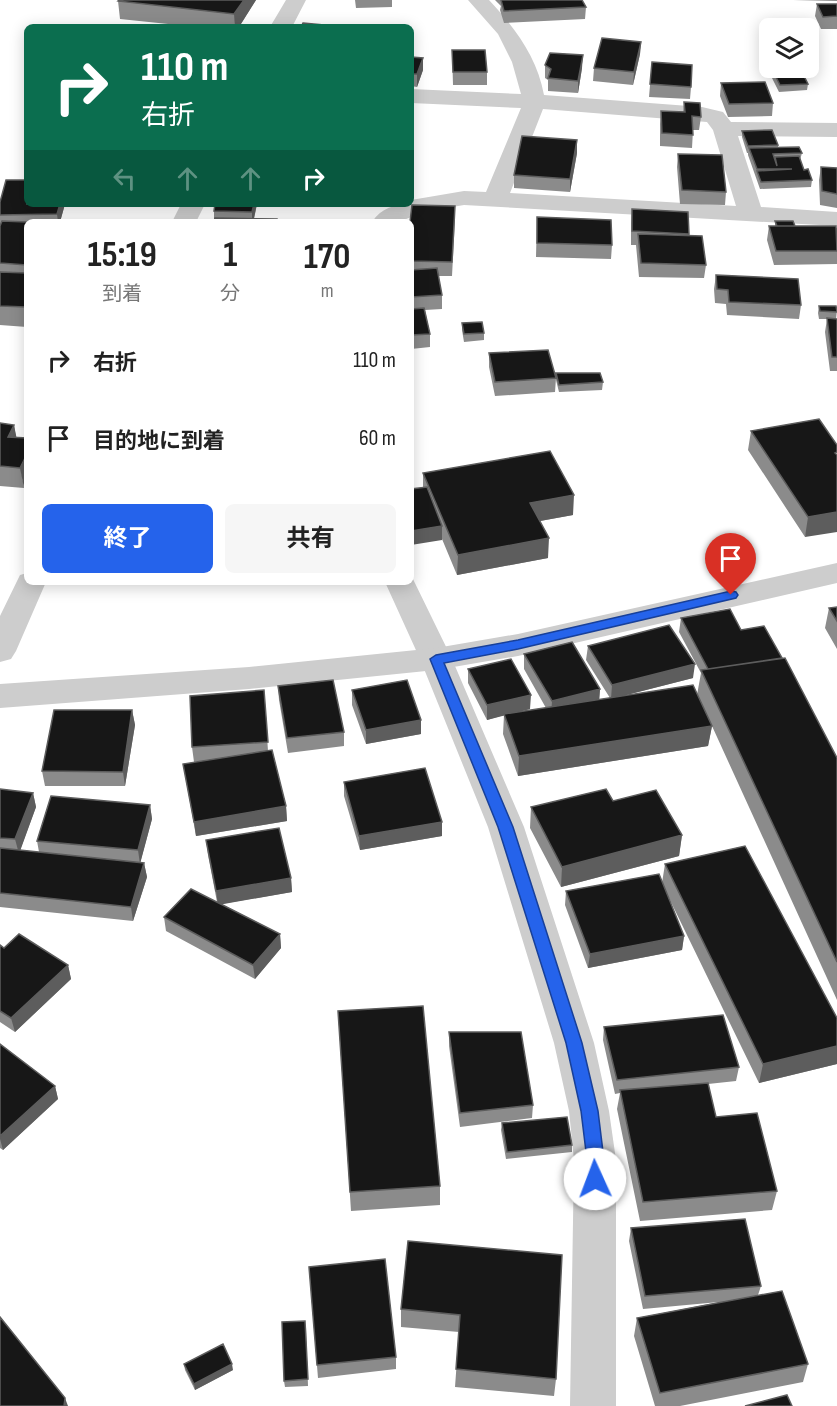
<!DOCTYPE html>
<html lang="ja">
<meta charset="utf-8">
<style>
body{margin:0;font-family:"Sofia Sans Condensed","Noto Sans JP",sans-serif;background:#f6f6f6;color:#222;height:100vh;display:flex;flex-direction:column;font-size:22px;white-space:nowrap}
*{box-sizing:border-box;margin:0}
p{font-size:20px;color:#767676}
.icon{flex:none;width:33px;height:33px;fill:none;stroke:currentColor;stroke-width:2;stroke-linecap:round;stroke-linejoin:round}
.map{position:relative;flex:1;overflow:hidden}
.panel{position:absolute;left:24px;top:219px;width:390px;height:366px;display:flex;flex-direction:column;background:#fff;border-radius:9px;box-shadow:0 3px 15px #0003}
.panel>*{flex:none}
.guide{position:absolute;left:24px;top:24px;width:390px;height:183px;border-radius:9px;box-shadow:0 3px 15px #0003;background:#0b6e4f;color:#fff;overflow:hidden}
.buttons{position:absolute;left:759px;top:18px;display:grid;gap:12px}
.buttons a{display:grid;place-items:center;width:60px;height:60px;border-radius:9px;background:#fff;box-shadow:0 3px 15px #0003;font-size:30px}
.pin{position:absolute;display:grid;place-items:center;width:51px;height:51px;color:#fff;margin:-62px -26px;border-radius:50% 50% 50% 0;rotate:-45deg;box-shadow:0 0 6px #0007}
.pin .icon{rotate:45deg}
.me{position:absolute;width:66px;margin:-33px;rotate:358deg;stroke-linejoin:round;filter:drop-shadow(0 0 4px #0008)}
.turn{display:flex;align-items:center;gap:21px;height:126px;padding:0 18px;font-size:27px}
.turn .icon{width:78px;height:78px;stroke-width:2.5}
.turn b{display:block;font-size:42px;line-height:51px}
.lanes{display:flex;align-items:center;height:57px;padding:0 18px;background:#0003;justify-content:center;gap:30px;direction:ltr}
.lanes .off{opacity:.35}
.eta{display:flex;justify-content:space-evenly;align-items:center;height:102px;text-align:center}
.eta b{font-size:36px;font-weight:700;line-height:42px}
.primary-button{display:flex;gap:12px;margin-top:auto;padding:12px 18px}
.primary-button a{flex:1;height:69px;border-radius:9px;background:#2563eb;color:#fff;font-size:24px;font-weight:700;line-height:69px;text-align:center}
.primary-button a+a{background:#f6f6f6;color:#222}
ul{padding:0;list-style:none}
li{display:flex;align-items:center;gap:18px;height:78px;padding:0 18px}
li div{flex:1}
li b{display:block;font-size:22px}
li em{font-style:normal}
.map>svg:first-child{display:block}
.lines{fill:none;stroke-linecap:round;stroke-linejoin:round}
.minor{fill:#cdcdcd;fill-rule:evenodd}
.tertiary{fill:#cdcdcd;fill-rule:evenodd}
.wall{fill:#8b8b8b}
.shaded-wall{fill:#5d5d5d}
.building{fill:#171717;stroke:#5d5d5d;stroke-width:1.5}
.route{fill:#2563eb;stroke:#184099;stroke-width:1.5}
</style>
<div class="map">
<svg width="837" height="1406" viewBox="0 0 837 1406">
<rect width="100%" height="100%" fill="#fff"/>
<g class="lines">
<path class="minor" d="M468 0H489C515 28 537 57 544 95L702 107 723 112 731 122 837 123V137L738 136 761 207 837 212V226L464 205 423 212 399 222H372C381 208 395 204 411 204V200L464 191 486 192 521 108 411 103V89L521 94 512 62 498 34ZM543 109 707 122 713 130 736 206 510 193Z
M411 575 452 659 524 827 594 1043 609 1111 616 1160V1406H570L574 1160 569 1111 554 1043 488 827 420 659 385 582H411Z"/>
<path class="tertiary" d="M286 0H306L292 27H270Z
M181 204H205L196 222H172Z
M837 563V583L518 656 436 670 249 689 0 708V684L249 667 436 648 518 634Z
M27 573V582H46L16 651 11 659 0 662V616L20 575Z"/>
</g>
<path class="wall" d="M256 0 239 27H197L120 19 118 1Z
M355 0H392V7L356 8Z
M495 0H582L586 7 585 19 504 23 500 10 501 6Z
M793 0H837V1Z
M817 4H837V29H821L815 16Z
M641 42 640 54 633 85 593 81 594 68Z
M452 50 487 72V85H453Z
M411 57 423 70 417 87 411 86Z
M652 62 691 87 690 99 649 97Z
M545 65 582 68 578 93 548 91V80L545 78Z
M773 71 808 84 807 90 779 92 772 78Z
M721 83 773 103 772 116 728 117 720 96Z
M684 102 701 117 699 130H693L692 148 660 146V124L661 111 683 112Z
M742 131 778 145V147L802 153 800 160 804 170 812 180 811 187 760 189 748 155V153H747L742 137Z
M577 153 570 192 514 188V175Z
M678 154 726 192 725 205 680 204 677 167Z
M821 167 837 168V208L820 205 819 180Z
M0 202 27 204H65L60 222H27V327L0 325Z
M215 204H257L254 219 214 222V211Z
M632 209 689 234V235L706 265 704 278 639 277 636 245H631V223Z
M537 217 612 245 611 259 536 257Z
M455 219 452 276H438L442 295V309L425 310 430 334V347L411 349V222Z
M775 221 795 226 837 228V264L774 265 767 240 769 226H775Z
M716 275 801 305 799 319 727 315 726 304 715 303 714 289Z
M819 306 837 310 836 319H837V371H830L825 332 827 319H819L818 313Z
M462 323 484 333V340L464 342 462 330Z
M489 353 556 378 555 392 495 396 489 367Z
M556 373 603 382 602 390 559 392 556 380Z
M0 423 14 425 24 488 0 486Z
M751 431 837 445 805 537 748 450Z
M423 473 573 515 540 521 548 558 457 575 442 539V540L423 488Z
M837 607V649L825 628 829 608Z
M681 618 741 630 837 758V1000L712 726 708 746 518 776 503 734 504 715 487 720 468 683V669L530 709 517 712 546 708 524 669V654L600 689 599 700 610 698 586 660 588 646 693 678 626 695H697L701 673 679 632Z
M278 686 344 732V746L288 753 279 700Z
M264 690 268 751 286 806 287 821 196 836 183 764 203 761 194 762 192 747Z
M352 690 421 720V734L366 744 352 705Z
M132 710 135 725 125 786H45L42 771Z
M344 782 442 836 360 850 344 796Z
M0 789 33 793 36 807 20 850 39 852 37 841 150 805 152 819 140 863H144L147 877 133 921 0 907Z
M613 801 682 835 679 856 561 887 530 828 531 807Z
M206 840 291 878 292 892 221 904 280 934 281 948 255 979 166 931 164 917 217 902 208 855Z
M665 864 837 1018V1064L759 1083 668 896 684 936 682 950 588 968 565 905 566 891 662 883Z
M0 945 4 948 68 965 71 979 15 1032 0 1022Z
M338 1011 440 1186V1205L351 1211Z
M604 1027 739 1067 736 1081 708 1084 716 1117 777 1191 772 1210 640 1221 617 1109 620 1093 615 1094 603 1040Z
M449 1032 533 1105 532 1118 460 1127 449 1046Z
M0 1044 55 1086 58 1099 3 1150 0 1148Z
M502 1123 572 1145V1152L506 1159 501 1130Z
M631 1228 761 1286 758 1295 808 1364 803 1382 680 1406H655L634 1336 637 1318 719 1302 643 1309 629 1241Z
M408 1241 556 1379 554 1396 455 1387 459 1332 401 1327V1309Z
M309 1267 396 1357V1369L318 1378Z
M306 1327 308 1386 285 1387 284 1381Z
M184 1364 233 1370 195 1390 185 1370Z"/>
<path class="shaded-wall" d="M244 0H256L239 27H235L234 14Z
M641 42 640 54 633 85 634 72Z
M583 55 582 68 578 93V81Z
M423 58V70L417 87V74Z
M577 140V153L570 192V179Z
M60 204H65L60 222H58L57 214Z
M254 204H257L253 222H252V212Z
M14 425 18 445 8 437Z
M27 454V482L24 488 20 468Z
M574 495 573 515 529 523 530 503Z
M837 512V532L805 537 808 517Z
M442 526V540L411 545V531Z
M549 538 548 558 457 575 458 555Z
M695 664 693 678 611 699 612 685Z
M600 689 599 703 551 716 552 701Z
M531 695 530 709 487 720V705Z
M132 710 135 725 125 786 123 772Z
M421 720V734L366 744V730Z
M712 726 708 746 518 776 519 756Z
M33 793 36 807 19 854 15 839Z
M150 805 152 819 140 864 138 850Z
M286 806 287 821 196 836 194 822Z
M442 822V836L360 850 359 836Z
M682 835 679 856 561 887 562 867Z
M144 863 147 877 133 921 131 907Z
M291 878 292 892 218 905 216 891Z
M280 934 281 948 255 979 253 965Z
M684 936 682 950 588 968 590 954Z
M68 965 71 979 15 1032 11 1018Z
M837 1046V1064L759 1083 763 1064Z
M55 1086 58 1099 3 1150 0 1139V1136Z
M232 1364 233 1370 195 1390 194 1384Z
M65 1398 68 1406H64Z"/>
<path class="building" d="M119 0H244L234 14 118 1Z
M501 0H582L586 7 504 11Z
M817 4H837V16L823 17Z
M303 23 346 27H301Z
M602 38 641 42 634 72 594 68Z
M452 50H485L487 72H453Z
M550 53 583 55 578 81 548 78 551 69 545 65Z
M411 57 423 58 417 74H411Z
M652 62 692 65 691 87 650 84Z
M801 70 808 84 780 85 773 71Z
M765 82 773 103 729 104 721 83Z
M684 102 700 103 701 117 692 116 693 135 662 133 661 111 685 112Z
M772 130 778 145 748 146 742 131Z
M522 136 577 140 570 179 514 175Z
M799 147 802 153 773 154 777 166 775 157 799 156 804 170 808 169 812 180 761 182 757 171 792 169H757L749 148Z
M678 154 722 155 726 192 682 190Z
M821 167 837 168V194L822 191Z
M6 180H27V204H60L57 214 0 215V202Z
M215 204H254L252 212 214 211Z
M412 205 455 206 452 262 411 261 410 222Z
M632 209 688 212 689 234 632 231Z
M537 217 611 220 612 245 537 243Z
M215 218 277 219V222H214Z
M2 221 27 222V265L0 263V226Z
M775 221H793L795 226H777Z
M769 226H836L837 251H776Z
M638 234 702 236 706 265 641 263Z
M437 268 442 295 411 297V270Z
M0 272 27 273V307L0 306Z
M716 275 798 279 801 305 729 302 728 290 717 289Z
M819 306H836L837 312 820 311Z
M424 308 430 334 411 335V309Z
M827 318 837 319V357H832Z
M482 322 484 333 464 334 462 323Z
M548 350 556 378 495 382 489 353Z
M556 373H600L603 382 559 385Z
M819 419 837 445V452L835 453 837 455V512L808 517 751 431Z
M0 423 14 425 8 437 27 438V454L20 468 0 466Z
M550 451 574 495 530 503 549 538 458 555 423 473Z
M427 487 442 526 411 531V489Z
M837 607V621L829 608Z
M730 609 741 630 764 626 782 658 708 669 681 618Z
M669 625 695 664 612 685 588 646Z
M572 642 600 689 552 701 524 654Z
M785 658 837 758V962L701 670Z
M511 659 531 695 487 705 468 669Z
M333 680 344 732 287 738 278 686Z
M407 680 421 720 366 730 352 690Z
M693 685 712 726 519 756 504 714Z
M264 690 268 742 192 747 190 696Z
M54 710H132L123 772 42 771Z
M272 750 286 806 194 822 183 764Z
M425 768 442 822 359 836 344 782Z
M0 789 33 793 15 839 0 838Z
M606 789 613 801 656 790 682 835 562 867 531 807Z
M51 796 150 805 138 850 37 841Z
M279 828 291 878 216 891 206 840Z
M745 846 837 1018V1046L763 1064 665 864Z
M0 848 144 863 131 907 0 893Z
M659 874 684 936 590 954 566 891Z
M191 889 280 934 253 965 164 917Z
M19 934 68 965 11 1018 0 1011V945L4 948Z
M423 1006 440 1186 350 1192 338 1011Z
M723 1015 739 1067 617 1080 604 1027Z
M449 1032H521L533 1105 460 1113Z
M0 1044 55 1086 0 1136Z
M708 1083 716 1117 757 1113 777 1191 643 1202 620 1090Z
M567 1117 572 1145 507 1152 502 1123Z
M745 1219 761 1286 645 1296 631 1228Z
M408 1241 562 1255 556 1379 456 1369 460 1315 401 1309Z
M385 1259 396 1357 317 1365 309 1267Z
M782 1291 808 1364 660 1393 637 1318Z
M0 1317 65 1398 64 1406H0Z
M305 1321 308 1379 284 1381 282 1322Z
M223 1344 232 1364 194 1384 184 1364Z
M787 1395 792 1406H745Z"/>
<path class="route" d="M731 591 736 592 738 595 736 598 518 649 444 663 513 827 582 1043 598 1111 604 1160V1179L601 1184 595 1186 589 1184 586 1179 587 1160 581 1111 566 1043 498 827 430 659 436 655 518 640Z"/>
</svg>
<div class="buttons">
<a><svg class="icon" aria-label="layers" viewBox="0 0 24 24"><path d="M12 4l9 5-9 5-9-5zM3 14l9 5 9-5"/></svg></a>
</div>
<div class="pin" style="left:731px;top:595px;background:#d93025"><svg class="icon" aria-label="arrive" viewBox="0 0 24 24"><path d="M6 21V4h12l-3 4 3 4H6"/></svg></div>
<svg class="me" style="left:595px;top:1179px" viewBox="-20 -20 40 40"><circle r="19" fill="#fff"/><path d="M0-13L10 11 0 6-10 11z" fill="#2563eb"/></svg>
<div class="guide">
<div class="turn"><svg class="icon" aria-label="right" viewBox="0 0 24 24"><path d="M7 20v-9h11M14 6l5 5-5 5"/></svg><div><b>110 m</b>右折</div></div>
<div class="lanes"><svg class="icon off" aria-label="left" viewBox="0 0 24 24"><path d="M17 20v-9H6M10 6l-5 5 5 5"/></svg><svg class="icon off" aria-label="ahead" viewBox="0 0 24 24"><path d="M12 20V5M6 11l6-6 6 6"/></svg><svg class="icon off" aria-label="ahead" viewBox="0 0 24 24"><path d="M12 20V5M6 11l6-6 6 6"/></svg><svg class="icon" aria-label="right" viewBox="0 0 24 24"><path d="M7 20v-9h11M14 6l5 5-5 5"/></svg></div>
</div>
<section class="panel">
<div class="eta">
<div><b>15:19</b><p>到着</p></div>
<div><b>1</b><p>分</p></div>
<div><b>170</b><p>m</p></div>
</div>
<ul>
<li><svg class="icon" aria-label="right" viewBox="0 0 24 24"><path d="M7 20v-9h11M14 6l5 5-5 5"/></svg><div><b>右折</b></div><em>110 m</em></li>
<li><svg class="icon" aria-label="arrive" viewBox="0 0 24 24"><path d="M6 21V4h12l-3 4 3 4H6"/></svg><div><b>目的地に到着</b></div><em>60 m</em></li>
</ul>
<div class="primary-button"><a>終了</a><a>共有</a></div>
</section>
</div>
